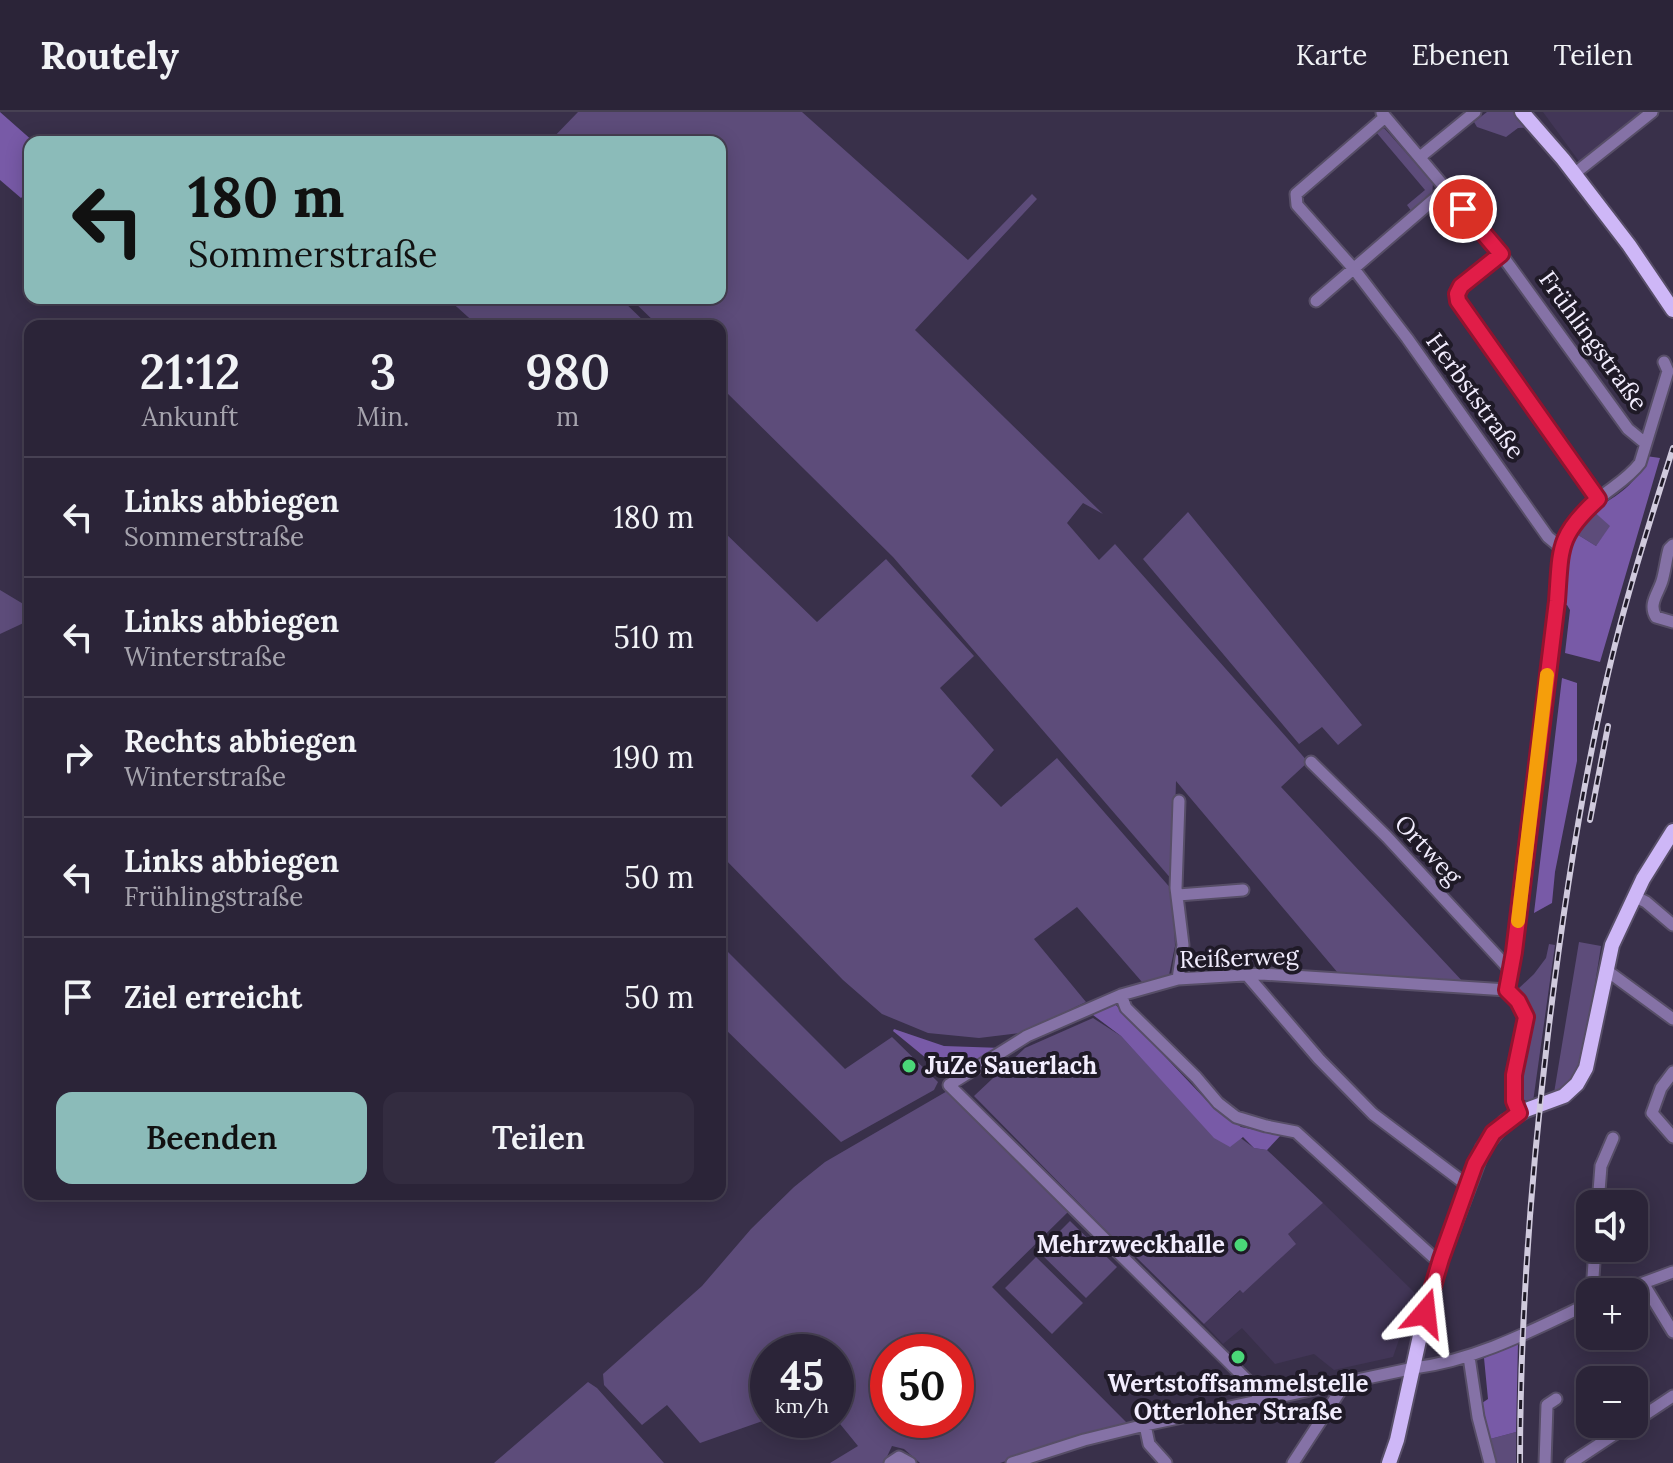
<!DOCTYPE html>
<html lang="de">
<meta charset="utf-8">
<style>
body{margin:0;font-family:Lora,serif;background:#332c40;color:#f1f3f6;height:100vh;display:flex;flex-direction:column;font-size:30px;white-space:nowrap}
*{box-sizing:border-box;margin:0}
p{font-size:26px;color:#a6a4ae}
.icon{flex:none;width:44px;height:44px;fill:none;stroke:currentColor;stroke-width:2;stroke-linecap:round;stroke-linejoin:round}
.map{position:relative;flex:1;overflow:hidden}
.details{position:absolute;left:24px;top:208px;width:702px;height:880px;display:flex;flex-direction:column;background:#2b2438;border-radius:16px;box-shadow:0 4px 20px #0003,0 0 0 2px #474153}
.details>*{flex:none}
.hud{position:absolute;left:24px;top:24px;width:702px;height:168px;border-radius:16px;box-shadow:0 4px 20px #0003,0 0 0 2px #474153;background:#8bbbb9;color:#111;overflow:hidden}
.fabs{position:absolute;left:1576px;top:1078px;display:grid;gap:16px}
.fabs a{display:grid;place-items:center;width:72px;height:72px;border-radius:16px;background:#2b2438;box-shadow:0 4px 20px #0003,0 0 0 2px #474153;font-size:40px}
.speed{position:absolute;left:750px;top:1222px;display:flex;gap:16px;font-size:40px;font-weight:700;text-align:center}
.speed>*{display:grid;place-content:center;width:104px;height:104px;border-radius:50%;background:#2b2438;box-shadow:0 4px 20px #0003,0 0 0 2px #474153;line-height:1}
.speed small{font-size:20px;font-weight:400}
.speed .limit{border:12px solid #d22;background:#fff;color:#111}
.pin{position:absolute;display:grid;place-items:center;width:68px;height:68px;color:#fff;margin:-34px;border:4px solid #fff;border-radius:50%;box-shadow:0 2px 8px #0007}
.me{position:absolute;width:88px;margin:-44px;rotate:17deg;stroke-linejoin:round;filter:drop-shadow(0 0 6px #0008)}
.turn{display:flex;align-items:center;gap:28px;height:168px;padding:0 32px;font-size:36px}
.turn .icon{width:104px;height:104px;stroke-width:2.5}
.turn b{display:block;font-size:56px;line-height:68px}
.eta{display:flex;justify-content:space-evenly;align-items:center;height:136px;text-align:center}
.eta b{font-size:48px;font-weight:600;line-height:56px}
.button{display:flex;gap:16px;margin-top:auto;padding:16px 32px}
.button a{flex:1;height:92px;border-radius:16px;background:#8bbbb9;color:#111;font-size:32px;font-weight:600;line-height:92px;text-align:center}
.button a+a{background:#332c40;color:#f1f3f6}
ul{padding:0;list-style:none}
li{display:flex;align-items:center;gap:24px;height:120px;padding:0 32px;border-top:2px solid #474153}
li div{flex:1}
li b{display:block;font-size:30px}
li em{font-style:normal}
header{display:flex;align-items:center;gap:48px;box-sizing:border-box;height:112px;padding:0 40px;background:#2b2438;border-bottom:2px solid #474153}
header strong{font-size:38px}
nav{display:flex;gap:44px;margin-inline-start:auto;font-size:28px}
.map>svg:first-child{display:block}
.built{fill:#423657}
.green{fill:#5d4c7a;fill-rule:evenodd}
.forest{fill:#785aa7}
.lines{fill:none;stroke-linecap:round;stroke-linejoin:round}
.minor-casing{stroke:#574e67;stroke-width:15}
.major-casing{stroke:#574e67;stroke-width:18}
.minor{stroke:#8572a6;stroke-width:11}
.major{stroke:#ceb7f7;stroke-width:14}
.rail-casing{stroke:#d0cadd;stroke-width:6}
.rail{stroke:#1f1a27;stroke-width:3;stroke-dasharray:9;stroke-linecap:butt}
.route-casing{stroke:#92132f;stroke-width:20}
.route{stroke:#e11d48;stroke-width:14}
.slow{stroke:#f59e0b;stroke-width:14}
.poi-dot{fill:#4ad778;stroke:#1f1a27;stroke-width:3}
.labels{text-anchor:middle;stroke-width:8;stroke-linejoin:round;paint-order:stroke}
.street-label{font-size:24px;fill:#f2edfe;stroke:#1f1a27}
.poi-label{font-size:24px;font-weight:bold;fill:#f2edfe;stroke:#1f1a27;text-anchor:start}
</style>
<header>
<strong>Routely</strong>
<nav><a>Karte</a><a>Ebenen</a><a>Teilen</a></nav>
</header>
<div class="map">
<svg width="1673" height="1351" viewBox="0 0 1673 1351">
<rect width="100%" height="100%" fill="#39304a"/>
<path class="built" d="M1543 0H1648L1581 52Z
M1323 1091 1415 1181 1393 1245 1334 1258 1314 1242 1275 1252 1242 1216 1223 1232 1204 1212 1241 1178 1243 1180 1295 1132 1287 1122Z"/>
<path class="green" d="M578 0H802L968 148 1032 82 1037 87 915 218 1103 402 1083 391 1067 411 1099 448 1115 432 1295 635 1308 650 1281 675 1465 872 1338 861 1176 669 1173 769 893 445 720 274V214H659L630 186H720V30H549Z
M1487 0H1516L1532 15 1518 16 1506 25 1477 15 1474 10Z
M1384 16 1433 71 1432 84 1412 100 1407 93 1425 78 1376 20Z
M447 186H620L649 214H478Z
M1593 399 1611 414 1596 434 1575 421Z
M1188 400 1362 613 1338 633 1322 615 1299 632 1143 447Z
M720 416 817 510 886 447 974 544 940 576 994 638 971 664 1001 695 1057 646 1173 779 1175 834 1169 863 1156 869 1142 870 1077 795 1034 827 1086 890 1021 921 979 926 928 921 882 902 843 868 720 742Z
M0 478 30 496V508L0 522Z
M1579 830 1601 834 1583 948 1572 969 1554 981Z
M720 832 845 957 892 925 938 970 934 978 841 1030 720 912Z
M1549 832 1555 833 1533 990 1523 988 1518 976 1530 899 1518 877 1534 862 1546 846Z
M1093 906 1121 924 1158 964 1254 1036 1267 1038 1323 1091 1288 1122 1296 1132 1243 1181 1240 1178 1204 1212 1136 1145 1133 1146 974 984 1025 936Z
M949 978 1069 1099 992 1175 1128 1312 1095 1319 1000 1351H920L904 1337 892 1334 884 1351H830L858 1334 836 1307V1240H768V1307L700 1331 667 1293 642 1313 604 1273 603 1262 702 1174 751 1117 794 1075 825 1050ZM888 1240H956V1308H888Z
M1070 1109 1117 1155 1086 1186 1039 1140Z
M1036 1145 1083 1191 1052 1222 1005 1176Z
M588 1270 597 1276 664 1351H494Z
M1516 1320V1351H1492L1490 1327Z"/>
<path class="forest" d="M0 0 34 30H30V78L21 86 0 68Z
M1646 344 1660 346 1600 550 1565 541 1570 498 1567 493 1560 492 1564 440 1575 421 1596 434 1610 414 1593 399C1618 382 1637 374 1646 344Z
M1562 566 1577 571V649L1555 760 1552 791 1534 801Z
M1115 892 1209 991 1241 1015 1281 1023 1267 1038 1254 1036 1243 1025 1230 1035 1214 1026 1121 924 1089 900Z
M894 917 944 934 1002 936 949 965 893 919Z
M1518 1231 1516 1320 1490 1327 1482 1291 1488 1287 1484 1246Z"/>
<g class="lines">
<g class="minor-casing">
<path id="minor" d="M1382 1 1501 142 1628 317 1645 331
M1385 5 1296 82 1297 93 1354 157 1407 226 1548 425 1560 435
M1420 45 1475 0
M1574 62 1652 0
M1501 142 1461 174 1456 185 1598 387
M1316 189 1446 77
M1673 433 1669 437C1666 448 1665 459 1662 469 1658 482 1648 492 1656 505L1673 510
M1311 650 1387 725 1510 858
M1178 783 1243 778
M1634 784 1646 790 1673 813
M1606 858 1673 907
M1246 862 1319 947 1373 1002 1467 1073
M1178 867 1183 833 1176 776 1179 689
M1507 878 1514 840 1557 489C1561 442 1558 421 1597 388 1612 375 1628 367 1640 351L1668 259 1664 250
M1507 878 1518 889 1526 905 1514 963V989L1519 1001
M1121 883 1126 896 1196 965 1218 991 1236 1005 1266 1014 1296 1020 1432 1144 1441 1147
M1673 960 1661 976 1652 1001 1673 1025
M1598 1092 1601 1054 1613 1026
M1643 1171 1673 1220
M1592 1180 1595 1136
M1619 1180 1673 1160
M1469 1245 1478 1305 1490 1351
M1259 1288 1254 1275 949 973 1027 924 1121 883 1178 867 1261 862 1507 878
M1634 1310 1673 1284
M1145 1313 1149 1332 1166 1351
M890 1351 899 1345 910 1351
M1012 1351 1084 1328 1145 1313 1414 1256C1477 1248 1533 1218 1590 1191
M1293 1351 1346 1270
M1545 1351 1547 1293 1556 1287
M1571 1351 1630 1312"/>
</g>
<g class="major-casing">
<path id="major" d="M1522 0 1563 47 1629 133 1673 198
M1389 1351 1397 1328 1425 1201 1441 1147 1483 1036 1505 1010 1526 998 1564 984 1577 972 1586 956 1612 833 1643 767 1673 719"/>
</g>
<use href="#minor" class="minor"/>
<use href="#major" class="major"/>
<g class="rail-casing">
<path id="rail" d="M1590 708 1608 614
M1520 1351C1520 1208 1531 1064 1548 922 1562 805 1579 690 1605 575 1623 494 1648 415 1673 336"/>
</g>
<use href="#rail" class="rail"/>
</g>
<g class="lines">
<g class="route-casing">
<path id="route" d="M1425 1201 1441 1147 1475 1052 1493 1021 1519 1001 1514 989V963L1526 905 1518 889 1507 878 1514 840 1557 489C1561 436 1557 424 1598 387L1458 189 1457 182 1461 174 1501 142 1463 97"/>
</g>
<use href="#route" class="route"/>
<path class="slow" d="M1518 809 1547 563"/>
</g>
<g class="poi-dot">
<circle cx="909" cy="954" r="8"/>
<circle cx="1241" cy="1133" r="8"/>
<circle cx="1238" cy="1245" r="8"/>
</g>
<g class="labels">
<g class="street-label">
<text transform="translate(1593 229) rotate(54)" y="8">Frühlingstraße</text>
<text transform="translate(1475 284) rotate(54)" y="8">Herbststraße</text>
<text transform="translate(1428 738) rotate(47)" y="8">Ortweg</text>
<text transform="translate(1239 846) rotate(-2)" y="8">Reißerweg</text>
</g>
<g class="poi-label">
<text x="925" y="962">JuZe Sauerlach</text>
<text x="1225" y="1141" text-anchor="end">Mehrzweckhalle</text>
<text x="1238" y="1280" text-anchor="middle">Wertstoffsammelstelle<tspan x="1238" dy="28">Otterloher Straße</tspan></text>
</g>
</g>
</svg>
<div class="fabs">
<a><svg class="icon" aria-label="sound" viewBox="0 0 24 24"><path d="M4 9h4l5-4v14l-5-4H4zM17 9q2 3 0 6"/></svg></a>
<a>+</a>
<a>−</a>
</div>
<div class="speed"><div>45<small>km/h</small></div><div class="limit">50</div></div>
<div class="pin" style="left:1463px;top:97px;background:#d93025"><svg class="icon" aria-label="arrive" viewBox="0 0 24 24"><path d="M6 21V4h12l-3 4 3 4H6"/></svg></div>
<svg class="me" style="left:1425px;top:1201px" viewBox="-20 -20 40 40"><path d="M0-17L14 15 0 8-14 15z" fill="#e11d48" stroke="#fff" stroke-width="4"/></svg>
<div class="hud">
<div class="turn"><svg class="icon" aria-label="left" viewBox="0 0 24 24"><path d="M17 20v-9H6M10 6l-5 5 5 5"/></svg><div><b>180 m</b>Sommerstraße</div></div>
</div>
<section class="details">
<div class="eta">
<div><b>21:12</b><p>Ankunft</p></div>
<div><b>3</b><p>Min.</p></div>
<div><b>980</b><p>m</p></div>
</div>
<ul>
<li><svg class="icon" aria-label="left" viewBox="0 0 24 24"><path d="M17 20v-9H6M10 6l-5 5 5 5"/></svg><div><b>Links abbiegen</b><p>Sommerstraße</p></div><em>180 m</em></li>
<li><svg class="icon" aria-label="left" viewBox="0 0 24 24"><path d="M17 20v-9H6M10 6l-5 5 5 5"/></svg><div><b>Links abbiegen</b><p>Winterstraße</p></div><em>510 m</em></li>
<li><svg class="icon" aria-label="right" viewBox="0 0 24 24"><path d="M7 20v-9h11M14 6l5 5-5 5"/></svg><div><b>Rechts abbiegen</b><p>Winterstraße</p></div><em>190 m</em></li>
<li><svg class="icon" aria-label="left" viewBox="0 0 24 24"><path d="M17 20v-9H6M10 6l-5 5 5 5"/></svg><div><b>Links abbiegen</b><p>Frühlingstraße</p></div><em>50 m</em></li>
<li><svg class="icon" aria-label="arrive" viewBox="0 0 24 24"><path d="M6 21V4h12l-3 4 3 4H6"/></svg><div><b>Ziel erreicht</b></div><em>50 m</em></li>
</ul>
<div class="button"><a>Beenden</a><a>Teilen</a></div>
</section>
</div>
